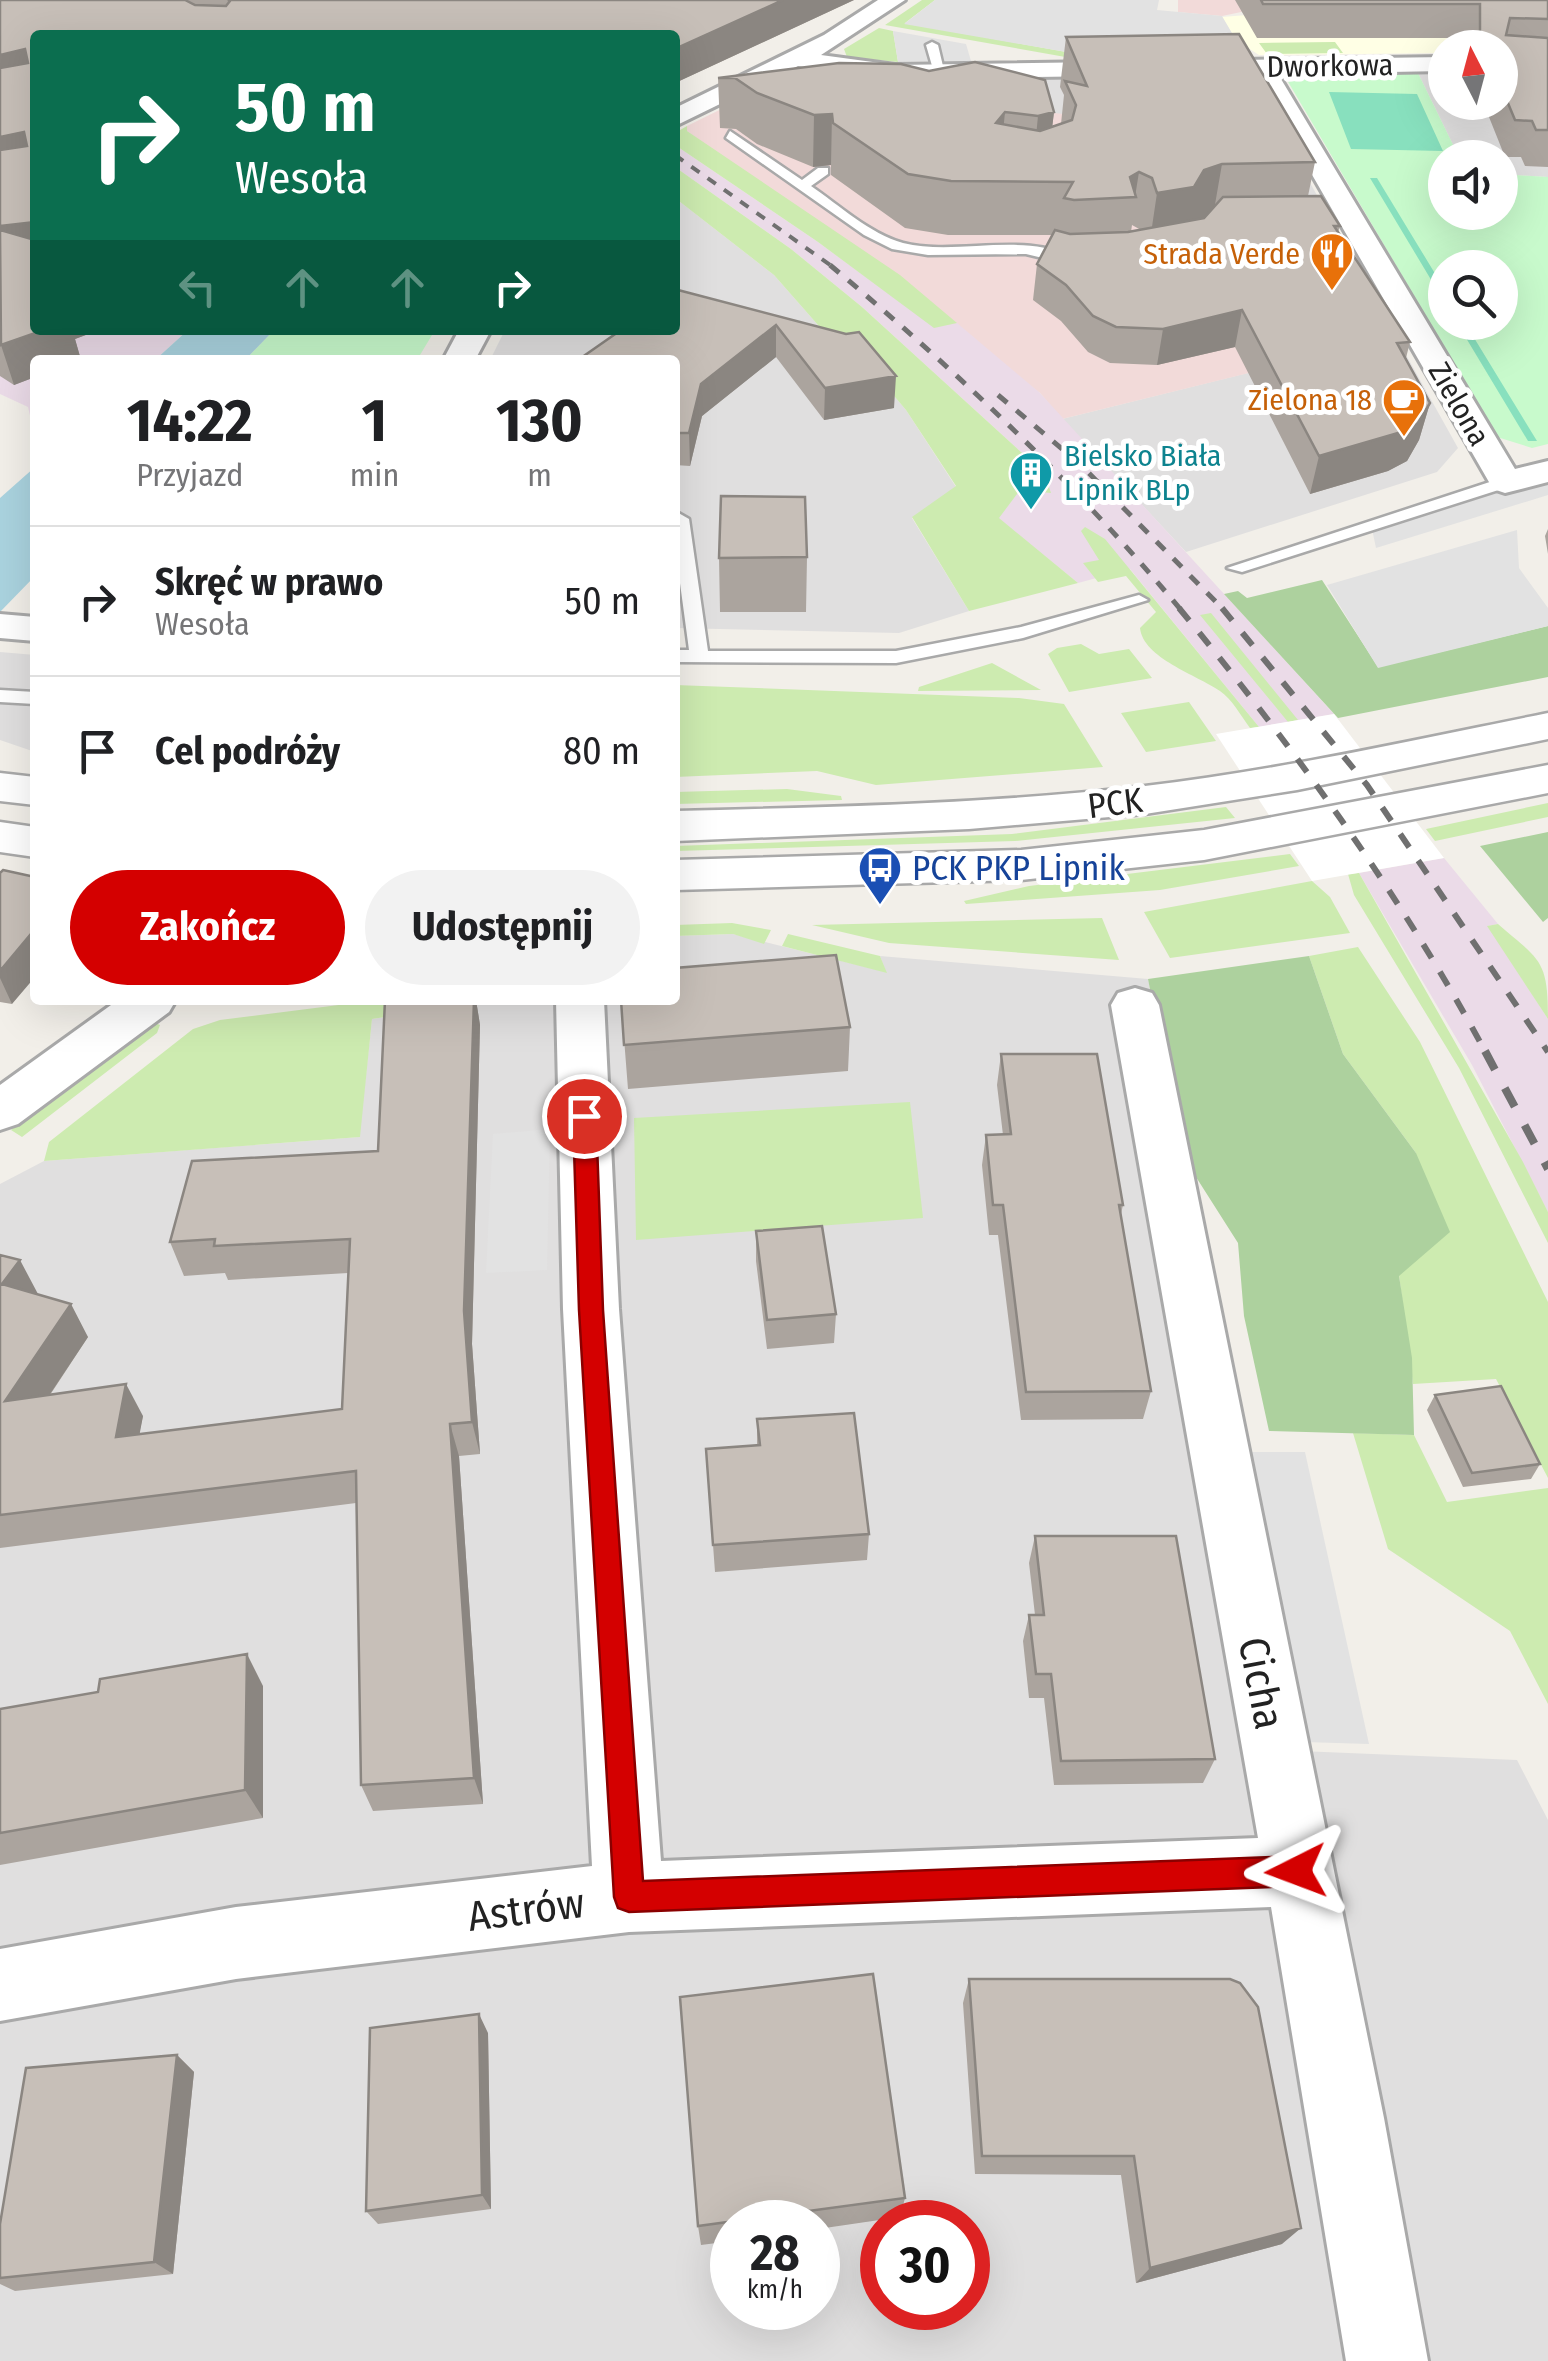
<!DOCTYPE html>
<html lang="pl">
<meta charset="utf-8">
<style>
body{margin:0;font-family:"Fira Sans Condensed",sans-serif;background:#f2f2f2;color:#202124;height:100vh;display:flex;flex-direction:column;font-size:38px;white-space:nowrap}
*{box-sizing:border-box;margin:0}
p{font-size:32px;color:#757577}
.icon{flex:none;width:55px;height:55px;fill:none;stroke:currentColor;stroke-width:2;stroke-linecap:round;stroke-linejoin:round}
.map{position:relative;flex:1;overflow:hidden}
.details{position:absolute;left:30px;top:355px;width:650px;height:650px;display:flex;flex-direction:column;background:#fff;border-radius:10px;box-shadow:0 10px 40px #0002}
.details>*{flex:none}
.top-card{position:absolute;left:30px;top:30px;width:650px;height:305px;border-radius:10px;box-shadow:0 10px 40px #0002;background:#0b6e4f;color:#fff;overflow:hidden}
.needle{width:65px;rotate:354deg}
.buttons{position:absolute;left:1428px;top:30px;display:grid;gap:20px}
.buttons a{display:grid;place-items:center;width:90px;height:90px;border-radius:50%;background:#fff;box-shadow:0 10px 40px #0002;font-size:50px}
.speed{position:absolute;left:710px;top:2200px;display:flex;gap:20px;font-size:50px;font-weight:700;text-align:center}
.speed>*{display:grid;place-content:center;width:130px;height:130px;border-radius:50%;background:#fff;box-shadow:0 10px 40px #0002;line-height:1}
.speed small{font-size:25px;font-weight:400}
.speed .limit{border:15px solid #d22;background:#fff;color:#111}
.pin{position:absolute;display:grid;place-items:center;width:85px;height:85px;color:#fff;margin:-42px;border:5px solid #fff;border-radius:50%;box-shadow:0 2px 10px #0007}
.me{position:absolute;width:110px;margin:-55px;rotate:267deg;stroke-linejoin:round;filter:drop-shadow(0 0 8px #0008)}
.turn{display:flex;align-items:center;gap:35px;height:210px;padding:0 40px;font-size:45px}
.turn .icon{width:130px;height:130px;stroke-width:2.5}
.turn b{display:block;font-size:70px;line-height:85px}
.lanes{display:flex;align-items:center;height:95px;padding:0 40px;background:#0003;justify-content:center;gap:50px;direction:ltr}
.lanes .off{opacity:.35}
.eta{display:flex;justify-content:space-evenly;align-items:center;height:170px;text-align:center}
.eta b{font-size:60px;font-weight:700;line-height:70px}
.primary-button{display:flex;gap:20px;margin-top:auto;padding:20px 40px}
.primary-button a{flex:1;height:115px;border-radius:60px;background:#d40000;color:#fff;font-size:40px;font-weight:700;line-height:115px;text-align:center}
.primary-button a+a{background:#f2f2f2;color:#202124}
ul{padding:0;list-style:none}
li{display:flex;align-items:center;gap:30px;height:150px;padding:0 40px;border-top:2px solid #e0e0e0}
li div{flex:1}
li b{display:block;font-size:38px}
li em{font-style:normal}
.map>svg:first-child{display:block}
.residential{fill:#e0dfdf;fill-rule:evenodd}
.commercial{fill:#f2dad9}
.industrial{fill:#ebdbe8}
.education{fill:#ffffe5}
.grass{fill:#cdebb0}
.forest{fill:#add19e}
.park{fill:#c8facc;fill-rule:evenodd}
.pitch{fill:#88e0be}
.parking{fill:#e2e2e2}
.water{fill:#aad3df}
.pier{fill:#fff}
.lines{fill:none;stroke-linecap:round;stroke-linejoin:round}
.service-casing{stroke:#a9a9a9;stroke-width:5}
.minor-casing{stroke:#a9a9a9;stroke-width:6}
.tertiary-casing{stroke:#a9a9a9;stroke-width:5}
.service{fill:#fff;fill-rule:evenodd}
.minor{fill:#fff;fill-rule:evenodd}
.tertiary{fill:#fff;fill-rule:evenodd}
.rail-far3{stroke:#707070;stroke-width:4;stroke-dasharray:10 10;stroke-linecap:butt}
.rail-far2{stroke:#707070;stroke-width:5;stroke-dasharray:12 12;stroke-linecap:butt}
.rail-far1{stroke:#707070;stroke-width:6;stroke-dasharray:16 16;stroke-linecap:butt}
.rail{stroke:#707070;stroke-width:8;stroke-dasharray:21 21;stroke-linecap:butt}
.wall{fill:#aba49e;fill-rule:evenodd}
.shaded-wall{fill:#8b8681}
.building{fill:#c7bfb8;stroke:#8b8681;stroke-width:2.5}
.route{fill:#d40000;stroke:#8a0000;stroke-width:2.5}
.labels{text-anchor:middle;stroke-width:10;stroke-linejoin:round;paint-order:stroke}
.far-street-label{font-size:30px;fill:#222;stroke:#fff}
.far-food-label{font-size:30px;fill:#c56008;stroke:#fff;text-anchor:end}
.far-culture-label{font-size:30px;fill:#0d838f;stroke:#fff;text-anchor:start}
.street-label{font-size:35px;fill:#222;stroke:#fff}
.transit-label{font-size:35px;fill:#164399;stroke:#fff;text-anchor:start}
.near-street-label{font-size:42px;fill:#222;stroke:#fff}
</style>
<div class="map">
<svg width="1548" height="2361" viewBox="0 0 1548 2361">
<rect width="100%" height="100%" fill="#f2efe9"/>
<path class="residential" d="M1418 73H1445V102H1500L1548 76V177L1500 174V158L1459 157Z
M1251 77 1458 448 1437 472 1186 552 1062 419 1280 365 1052 114 1040 79Z
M675 198 774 275 847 358 861 357 906 410 956 487 912 518 969 611 899 633 675 628V360H490L505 330H675Z
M0 652 35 655V752L0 740Z
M733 934 886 972 880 956 1148 979 1300 1751 1517 1760 1548 1820V2361H0V1184L44 1161 359 1137 372 1019 499 1000H675V936ZM732 2222H818V2308H732ZM882 2222H968V2308H882Z"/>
<path class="commercial" d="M1178 0H1298L1222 16 1178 12Z
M778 81 1063 114 1281 365 1062 419 1040 393 687 131V126Z"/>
<path class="industrial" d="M0 98 35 330H188L155 360H35V438L28 407 0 394Z
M675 145 818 242 934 327 957 323 1040 393 1334 714 1259 727 1130 569 1078 583 998 518 1020 490 1044 473 862 307 791 249 675 167Z
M1444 858 1498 924 1488 926 1548 1019V1212L1472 1065 1359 873Z"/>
<path class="education" d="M1437 0 1474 47 1445 48V53L1259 55 1236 40 1222 17Z"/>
<path class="grass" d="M922 0H935L905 23 1072 53 1071 58 885 25Z
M879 28 893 31 898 62 847 57 844 49Z
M1335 42 1343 53 1267 54 1259 43Z
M687 126V131L900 275 957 323 934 328 818 242 675 145V133Z
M675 167 791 249 862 307 1044 473 1051 493 1020 490 999 518 1078 583 969 611 912 517 956 486 906 410 861 357 847 358 774 275 675 198Z
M1085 527 1105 539 1259 727 1250 728C1241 716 1232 699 1220 691 1197 675 1143 658 1140 628L1156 612 1126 576 1098 582 1083 563 1099 560 1081 531Z
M1211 613 1298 720 1288 722 1200 615Z
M1081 644 1099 654 1129 649 1152 678 1069 692 1048 654 1057 648Z
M992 663 1041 690 918 691 919 687Z
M675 685 1019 698 1064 704 1103 767 876 785 817 771 675 777Z
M1189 702 1216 741 1146 752 1121 713Z
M787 789 841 796 842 800 675 804V792Z
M1548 803V817L1435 841 1426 829Z
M1226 807 1235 818 1015 841 675 851V846L1012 834Z
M1290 854 1299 866 1160 890 966 904 964 901 1029 886Z
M1359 873 1523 1162 1548 1212V1243L1459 1068 1354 895 1348 874Z
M1312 881 1330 897 1350 933 1170 958 1144 912Z
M1102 918 1119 960 889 943 812 925Z
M732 923 771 930 764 944 733 934 675 936V925Z
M1498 924C1541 961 1548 960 1548 1019L1487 926Z
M788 934 880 956 887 973 782 946Z
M1358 947 1420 1042 1548 1302V1478L1496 1379 1413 1384 1399 1275 1416 1153 1343 1054 1309 956Z
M378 1000H499L372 1019 360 1137 44 1161 49 1142 193 1029 220 1020Z
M151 1021 160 1025 157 1033 22 1137 11 1130Z
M910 1102 923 1218 636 1240 634 1118Z
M1353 1433 1414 1435 1447 1502 1548 1488V1704L1510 1631 1388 1549Z"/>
<path class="forest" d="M1322 580 1378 667 1548 626V677L1338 718 1224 594 1238 591 1247 598Z
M1548 832V918L1543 922 1480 846Z
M1309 956 1343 1054 1416 1153 1450 1232 1399 1276 1412 1358 1414 1435 1269 1431 1244 1316 1238 1243 1182 1155 1148 979Z"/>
<path class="park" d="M1418 73 1459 157 1445 158V212H1500V174L1548 177V444L1532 448 1497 437 1287 80 1299 76ZM1445 268H1500V322H1445Z
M274 330H435L417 360H245Z"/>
<path class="pitch" d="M1329 92 1417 94 1443 151 1351 149Z
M1370 178H1377L1445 290V303Z
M1457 323H1465L1537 441H1528Z"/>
<path class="parking" d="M935 0H1159L1157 10 1222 16 1236 40 1072 53 904 24Z
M893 31 966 44 971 61 898 62Z
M1548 477V495L1376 548 1372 529Z
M1517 530 1519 568 1548 608V626L1378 668 1327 585Z
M550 1129 547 1270 486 1273 493 1134Z
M1247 1452H1305L1369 1744 1304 1742Z"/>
<path class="water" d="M188 330H274L245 360H155Z
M35 467V576L0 612V498Z"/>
<path class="pier" d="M1334 714 1444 858 1312 881 1216 734Z"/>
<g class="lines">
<g class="service-casing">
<path id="service" d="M932 42 938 45 951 100 941 97 926 45Z
M730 131 802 180 818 168H828V174L811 186C839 205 870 234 903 243 958 257 1029 229 1079 261L1072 265 1026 254 928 255 892 249 864 235 726 138Z
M1505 477 1511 478V486L1242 572 1227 568Z
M675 511 689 519 708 651H896L1021 627 1139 595 1148 600 1023 638 896 663 675 662V650H689L675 546Z
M0 690 35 692V704L0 702Z"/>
</g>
<g class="minor-casing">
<path id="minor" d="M878 0H905L821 55 895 65 1445 57V71L1278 74 1515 469 1548 461V482L1505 493 1493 489 1254 74 895 79 798 66 675 126V108L824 35Z
M459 330H491L475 360H443Z
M0 614 35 617V641L0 638Z
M1135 988 1152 993 1159 1005 1384 2118 1428 2361H1346L1271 1907 629 1932 236 1979 0 2021V1949L236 1907 592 1866 563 1309 556 1000H604L619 1309 661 1861 1258 1838 1111 1005 1118 993Z
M118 1000H176L169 1012 18 1124 0 1130V1085Z"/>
</g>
<g class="tertiary-casing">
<path id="tertiary" d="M1548 713V739L1297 790 1145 814 969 829 675 841V811C832 807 989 804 1145 786 1280 770 1414 740 1548 713Z
M1548 765V793L1204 860 1021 880 675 890V860L1021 850 1204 830Z
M0 773 35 777V805L0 801Z
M0 822 35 827V857L0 852Z"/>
</g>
<use href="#service" class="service"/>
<use href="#minor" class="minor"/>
<use href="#tertiary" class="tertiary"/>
<path class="rail-far3" d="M675 155 833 267"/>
<path class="rail-far2" d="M830 265C957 371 1075 483 1181 610
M998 395 1080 464 1224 610"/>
<path class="rail-far1" d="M1179 608C1293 746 1401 895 1486 1053
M1222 608 1367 785 1548 1052"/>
<path class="rail" d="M1485 1051 1548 1169"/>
</g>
<path class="wall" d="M0 0H854L675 83V35H35V330H99L75 339 81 360H35V377L14 385 0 376Z
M1235 0H1548V167L1525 166 1521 157H1505L1483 102H1500V48H1471V38H1257Z
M1066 37 1315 162 1308 196 1340 226 1338 232 1410 342 1406 358 1430 403 1419 440 1407 461 1388 471 1310 494 1235 347 1157 365 1110 363 1088 352 1061 321 1033 300 1037 264 1052 235H948L905 228 831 175V165L813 167 757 144 736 129 720 128 718 78 839 63 1054 112 1052 127 1061 124 1064 95 1060 87ZM1132 225 1141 230 1131 232Z
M675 292 846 334 894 408 824 420 776 357 702 416 690 466 675 465Z
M1548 529V554L1545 536Z
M807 557 806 612H720L719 558Z
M0 873 12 1004 0 1002Z
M385 1000H476L480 1025 472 1344 480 1454 459 1456 483 1804 373 1811 361 1785 356 1503 0 1548V1255L37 1294 88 1337 50 1395 143 1416 139 1434 342 1409 348 1273 228 1280 225 1273 184 1276 170 1242 378 1151Z
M621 1000 850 1027 848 1071 628 1089Z
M1001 1054 1123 1205 1121 1214 1151 1391 1143 1419 1021 1420 998 1235H989L982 1165 986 1135H1003L997 1085Z
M756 1231 836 1314 834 1343 767 1349 756 1261Z
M1435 1395 1540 1464 1531 1479 1463 1487 1427 1410Z
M757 1419 869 1534 867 1560 715 1572 706 1449 757 1445Z
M1035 1536 1215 1759 1203 1783 1054 1785 1044 1698H1029L1023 1641 1029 1615H1035L1029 1563Z
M263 1686V1818L0 1865V1709Z
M969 1979 1282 2244 1136 2283 1121 2175 975 2174 963 2003Z
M488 2033 491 2209 378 2224 366 2211Z
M177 2055 194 2072 173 2274 15 2291 0 2284V2224Z
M905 2198 900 2217 818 2229V2222H732V2241L701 2245 698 2226Z"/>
<path class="shaded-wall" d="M783 0H854L675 83V49Z
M25 49 34 83 0 91V55Z
M1005 112 1000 163 996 123Z
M1054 112 1048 163 1033 167 1038 116Z
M832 114 831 165 813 167 814 115Z
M24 132 35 168 0 175V137Z
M1222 164 1213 216 1149 247 1157 193 1204 170Z
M1139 172 1135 197 1130 177Z
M35 222V260L0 261V226Z
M1242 310 1235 347 1157 365 1163 329Z
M776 325V357L702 416 690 466 689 433 701 384Z
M44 330H99L75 339 81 360H35V377L14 385 1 345Z
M896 376 894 408 824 420 825 388Z
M1430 403 1419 440 1407 461 1388 471 1310 494 1319 456Z
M35 929V977L12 1004 0 978V971Z
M474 1000H476L480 1025 472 1344 480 1454 472 1422 464 1311Z
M20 1260 38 1294 2 1284Z
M71 1304 88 1337 24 1433 5 1401Z
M126 1384 143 1416 133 1469 116 1437Z
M450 1424 459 1456 483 1804 474 1778Z
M247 1654 263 1686V1818L245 1790Z
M479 2014 488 2033 491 2209 482 2195Z
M177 2055 194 2072 173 2274 154 2262Z
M1301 2228 1282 2244 1136 2283 1150 2268Z"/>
<path class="building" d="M0 0H185L195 5 226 6 230 1 228 0H783L675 49V35H35V222L0 226V150L27 146 24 132 0 137V68L28 63 25 49 0 55Z
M1261 0H1548V19L1510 18 1506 35 1548 38V130H1536L1532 121 1515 120 1500 84V48H1480V4H1263Z
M1239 34 1315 162 1222 164 1204 170 1194 187 1157 193 1152 178 1139 172 1130 177 1136 197 1074 200 1064 198 1073 182 951 181 908 174 833 123 832 114 814 115 757 93 735 78H718L839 63 901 64 929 71 975 62 1045 80 1054 112 1038 116 1005 112 996 123 1040 131 1072 120 1076 105 1065 81 1087 86 1066 37Z
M1321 196 1340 226H1334L1410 342 1397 343 1430 403 1418 423 1398 433 1319 456 1242 310 1163 329 1116 327 1093 316 1066 285 1037 264 1055 230 1070 234 1128 232 1204 218 1223 197Z
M0 230 35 240V330H44L1 345Z
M678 290 846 334 859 332 896 376 825 388 776 325 701 384 689 433H675V360H578L621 330H675V292Z
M721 496 805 497 807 557 719 558Z
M3 870 35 877V929L0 971V873Z
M836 955 850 1027 624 1045 621 1000H675V968Z
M385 1000H474L464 1311 472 1422 450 1424 474 1778 361 1785 356 1471 0 1515V1255L20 1260 2 1284 71 1304 5 1401 126 1384 116 1437 342 1409 350 1239 214 1246 215 1239 170 1242 192 1161 378 1151Z
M1001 1054H1097L1123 1205H1119L1151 1391 1026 1392 1003 1205H993L986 1135 1011 1134Z
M822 1226 836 1314 767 1320 756 1231Z
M1501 1386 1540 1464 1472 1473 1435 1395Z
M854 1413 869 1534 713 1545 706 1449 760 1445 757 1419Z
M1035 1536H1176L1215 1759 1061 1761 1051 1674H1036L1029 1615H1044Z
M247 1654 245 1790 0 1833V1709L98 1692 100 1679Z
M873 1974 905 2198 698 2226 680 1997Z
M969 1979H1230L1240 1983 1258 2007 1301 2228 1150 2268 1134 2156H982Z
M479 2014 482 2195 366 2211 370 2028Z
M177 2055 154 2262 0 2278V2224L26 2068Z"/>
<path class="route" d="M584 1108 596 1116 603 1310 643 1881 1296 1856 1307 1860 1311 1871 1307 1881 1296 1886 629 1912 618 1908 614 1897 579 1310 573 1116Z"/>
<defs>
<g id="restaurant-pin" transform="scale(2.25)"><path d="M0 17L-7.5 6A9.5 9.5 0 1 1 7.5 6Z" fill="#e8710a" stroke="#fff"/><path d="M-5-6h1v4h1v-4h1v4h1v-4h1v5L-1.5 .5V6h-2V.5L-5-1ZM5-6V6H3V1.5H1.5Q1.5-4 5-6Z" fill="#fff"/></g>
<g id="cafe-pin" transform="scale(2.25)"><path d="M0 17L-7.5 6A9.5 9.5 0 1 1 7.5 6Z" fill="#e8710a" stroke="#fff"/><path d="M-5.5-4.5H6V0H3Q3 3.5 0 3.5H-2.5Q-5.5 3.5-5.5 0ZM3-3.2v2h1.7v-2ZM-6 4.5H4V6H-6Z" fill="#fff"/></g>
<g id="building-pin" transform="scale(2.25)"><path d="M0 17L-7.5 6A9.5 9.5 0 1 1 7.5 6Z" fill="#0f9aa8" stroke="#fff"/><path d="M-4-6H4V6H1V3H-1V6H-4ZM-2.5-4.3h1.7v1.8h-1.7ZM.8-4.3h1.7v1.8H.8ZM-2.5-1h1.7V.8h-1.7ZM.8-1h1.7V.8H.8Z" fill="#fff"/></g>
<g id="bus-pin" transform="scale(2.25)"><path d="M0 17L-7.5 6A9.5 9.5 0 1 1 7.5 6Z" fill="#1a4fb4" stroke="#fff"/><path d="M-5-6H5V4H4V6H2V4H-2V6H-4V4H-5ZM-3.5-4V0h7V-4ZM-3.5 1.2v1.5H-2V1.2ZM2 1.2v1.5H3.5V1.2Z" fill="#fff"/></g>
</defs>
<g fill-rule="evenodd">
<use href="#restaurant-pin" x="1332" y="254"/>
<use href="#cafe-pin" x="1404" y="400"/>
<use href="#building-pin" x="1031" y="473"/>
<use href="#bus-pin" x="880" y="868"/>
</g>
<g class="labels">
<g class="far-street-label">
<text transform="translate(1330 66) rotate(-1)" y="10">Dworkowa</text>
<text transform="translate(1459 404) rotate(60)" y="10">Zielona</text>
</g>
<g class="far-food-label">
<text x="1300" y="264">Strada Verde</text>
<text x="1372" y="410">Zielona 18</text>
</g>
<g class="far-culture-label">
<text x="1064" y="466">Bielsko Biała<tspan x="1064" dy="34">Lipnik BLp</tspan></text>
</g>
<g class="street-label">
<text transform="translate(1115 803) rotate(-7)" y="12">PCK</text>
</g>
<g class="transit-label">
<text x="912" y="880">PCK PKP Lipnik</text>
</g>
<g class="near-street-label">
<text transform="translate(1262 1683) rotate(79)" y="15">Cicha</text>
<text transform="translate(526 1909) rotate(-7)" y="15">Astrów</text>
</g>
</g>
</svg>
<div class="buttons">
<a><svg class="needle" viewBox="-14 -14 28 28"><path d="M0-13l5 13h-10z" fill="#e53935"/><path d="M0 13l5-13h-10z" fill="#757577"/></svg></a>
<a><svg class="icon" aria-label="sound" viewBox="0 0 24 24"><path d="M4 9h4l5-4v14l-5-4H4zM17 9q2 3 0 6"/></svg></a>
<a><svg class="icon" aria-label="search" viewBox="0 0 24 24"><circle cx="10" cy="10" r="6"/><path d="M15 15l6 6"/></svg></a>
</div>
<div class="speed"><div>28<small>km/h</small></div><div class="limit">30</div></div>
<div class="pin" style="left:584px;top:1116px;background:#d93025"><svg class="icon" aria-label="arrive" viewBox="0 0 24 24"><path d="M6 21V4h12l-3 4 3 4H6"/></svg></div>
<svg class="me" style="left:1296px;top:1871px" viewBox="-20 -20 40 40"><path d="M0-17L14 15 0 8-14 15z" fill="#d40000" stroke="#fff" stroke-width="4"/></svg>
<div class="top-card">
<div class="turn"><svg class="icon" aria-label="right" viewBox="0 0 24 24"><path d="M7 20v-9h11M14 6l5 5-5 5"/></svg><div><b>50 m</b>Wesoła</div></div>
<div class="lanes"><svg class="icon off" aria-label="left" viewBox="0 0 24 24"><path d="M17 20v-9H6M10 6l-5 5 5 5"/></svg><svg class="icon off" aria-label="ahead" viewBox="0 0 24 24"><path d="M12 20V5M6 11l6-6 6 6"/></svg><svg class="icon off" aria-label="ahead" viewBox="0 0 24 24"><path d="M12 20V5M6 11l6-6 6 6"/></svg><svg class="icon" aria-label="right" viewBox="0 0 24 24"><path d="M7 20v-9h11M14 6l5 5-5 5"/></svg></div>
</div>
<section class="details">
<div class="eta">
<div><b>14:22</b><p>Przyjazd</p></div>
<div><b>1</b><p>min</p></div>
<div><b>130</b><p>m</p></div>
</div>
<ul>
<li><svg class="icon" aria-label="right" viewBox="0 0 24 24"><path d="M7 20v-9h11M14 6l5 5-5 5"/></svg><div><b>Skręć w prawo</b><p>Wesoła</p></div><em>50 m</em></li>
<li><svg class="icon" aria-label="arrive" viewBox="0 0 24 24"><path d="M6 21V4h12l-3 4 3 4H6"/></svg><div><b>Cel podróży</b></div><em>80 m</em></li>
</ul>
<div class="primary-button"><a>Zakończ</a><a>Udostępnij</a></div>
</section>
</div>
